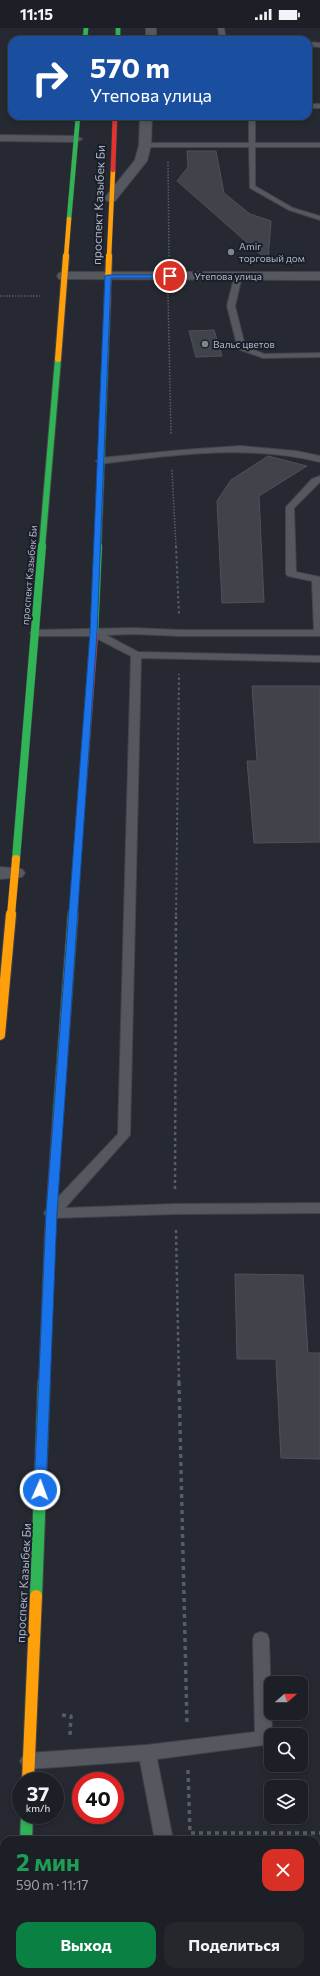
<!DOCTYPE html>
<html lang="ru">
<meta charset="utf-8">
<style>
body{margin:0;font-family:Commissioner,sans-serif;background:#25272d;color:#f1f3f6;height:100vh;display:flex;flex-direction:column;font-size:15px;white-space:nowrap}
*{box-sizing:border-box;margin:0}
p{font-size:13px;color:#a0a2a7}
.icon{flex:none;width:22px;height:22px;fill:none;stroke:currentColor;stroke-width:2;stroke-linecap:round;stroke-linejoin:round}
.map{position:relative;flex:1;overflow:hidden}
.panel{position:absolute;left:0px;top:1808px;width:320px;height:140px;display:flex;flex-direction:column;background:#1c1f25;border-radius:12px 12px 0 0;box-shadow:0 2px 6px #0003,0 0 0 1px #3a3d42}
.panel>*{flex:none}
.banner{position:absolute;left:8px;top:8px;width:304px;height:84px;border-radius:12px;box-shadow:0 2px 6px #0003,0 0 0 1px #3a3d42;background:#1a4fa0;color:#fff;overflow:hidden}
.needle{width:26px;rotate:70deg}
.tools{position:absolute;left:264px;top:1648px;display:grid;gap:8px}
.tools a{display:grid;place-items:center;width:44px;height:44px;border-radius:8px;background:#1c1f25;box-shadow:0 2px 6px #0003,0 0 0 1px #3a3d42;font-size:20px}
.speed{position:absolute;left:12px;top:1744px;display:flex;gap:8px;font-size:20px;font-weight:700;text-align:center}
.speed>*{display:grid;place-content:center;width:52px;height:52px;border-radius:50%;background:#1c1f25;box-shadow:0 2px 6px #0003,0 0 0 1px #3a3d42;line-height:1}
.speed small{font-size:10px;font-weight:400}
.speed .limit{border:6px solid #d22;background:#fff;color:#111}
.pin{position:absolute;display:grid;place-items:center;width:34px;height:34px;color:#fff;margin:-17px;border:2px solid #fff;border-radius:50%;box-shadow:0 1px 4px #0007}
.me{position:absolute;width:44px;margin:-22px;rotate:2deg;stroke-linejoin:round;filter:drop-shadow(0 0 3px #0008)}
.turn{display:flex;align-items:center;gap:14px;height:84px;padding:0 16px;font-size:18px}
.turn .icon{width:52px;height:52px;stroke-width:2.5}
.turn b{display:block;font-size:28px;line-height:34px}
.round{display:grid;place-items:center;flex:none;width:42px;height:42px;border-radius:12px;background:#25272d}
.overview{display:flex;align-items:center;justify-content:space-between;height:68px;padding:0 16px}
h1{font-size:24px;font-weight:700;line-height:30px;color:#1e9e55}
.primary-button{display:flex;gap:8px;margin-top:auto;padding:8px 16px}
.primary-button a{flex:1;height:46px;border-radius:12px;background:#0b8043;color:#fff;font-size:16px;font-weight:700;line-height:46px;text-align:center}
.primary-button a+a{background:#25272d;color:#f1f3f6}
.status{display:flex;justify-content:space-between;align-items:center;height:28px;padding:0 20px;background:#1c1f25;direction:ltr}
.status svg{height:11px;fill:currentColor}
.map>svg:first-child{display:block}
.building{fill:#40434a;stroke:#4e5159}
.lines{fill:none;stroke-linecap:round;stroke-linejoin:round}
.lane-casing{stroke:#42444a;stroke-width:2}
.street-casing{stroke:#42444a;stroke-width:2}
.fast-far4-casing{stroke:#42444a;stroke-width:5.5}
.fast-far3-casing{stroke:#42444a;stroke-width:8}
.fast-far2-casing{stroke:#42444a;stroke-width:9}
.fast-far1-casing{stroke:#42444a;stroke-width:12}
.fast-casing{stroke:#42444a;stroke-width:14}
.slow-far4-casing{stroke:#42444a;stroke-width:5.5}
.slow-far3-casing{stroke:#42444a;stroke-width:8}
.slow-far2-casing{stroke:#42444a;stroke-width:9}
.slow-far1-casing{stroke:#42444a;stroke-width:12}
.slow-casing{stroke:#42444a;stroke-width:14}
.jam-far2-casing{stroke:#42444a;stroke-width:5.5}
.jam-far1-casing{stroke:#42444a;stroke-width:9}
.jam-casing{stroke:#42444a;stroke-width:12}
.path-far3{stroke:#585c63;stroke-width:1.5;stroke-dasharray:1.5 1.5;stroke-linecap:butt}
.path-far2{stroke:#585c63;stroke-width:2;stroke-dasharray:2.5 2.5;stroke-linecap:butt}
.path-far1{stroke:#585c63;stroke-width:2.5;stroke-dasharray:3 3;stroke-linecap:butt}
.path{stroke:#585c63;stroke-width:3.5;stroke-dasharray:4 4;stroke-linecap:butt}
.lane{fill:#55585f;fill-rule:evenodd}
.street{fill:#55585f;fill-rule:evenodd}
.fast-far4{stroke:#30b455;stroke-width:4.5}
.fast-far3{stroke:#30b455;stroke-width:6}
.fast-far2{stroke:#30b455;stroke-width:8}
.fast-far1{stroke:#30b455;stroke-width:10}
.fast{stroke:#30b455;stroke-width:12}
.slow-far4{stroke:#ff9f0a;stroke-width:4.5}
.slow-far3{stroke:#ff9f0a;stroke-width:6}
.slow-far2{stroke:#ff9f0a;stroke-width:8}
.slow-far1{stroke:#ff9f0a;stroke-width:10}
.slow{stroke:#ff9f0a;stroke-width:12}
.jam-far2{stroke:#e5322d;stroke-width:4.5}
.jam-far1{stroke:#e5322d;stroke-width:8}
.jam{stroke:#e5322d;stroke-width:10}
.route{fill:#1a73e8;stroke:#114b97}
.poi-dot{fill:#7f8490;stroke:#1a1f2b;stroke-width:1.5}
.labels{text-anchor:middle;stroke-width:4;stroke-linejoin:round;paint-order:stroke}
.far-poi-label{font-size:10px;fill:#afb5c3;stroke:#1a1f2b;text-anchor:start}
.far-street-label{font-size:10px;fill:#afb5c3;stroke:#1a1f2b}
.street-label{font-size:12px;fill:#afb5c3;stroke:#1a1f2b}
</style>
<div class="status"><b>11:15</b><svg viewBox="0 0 49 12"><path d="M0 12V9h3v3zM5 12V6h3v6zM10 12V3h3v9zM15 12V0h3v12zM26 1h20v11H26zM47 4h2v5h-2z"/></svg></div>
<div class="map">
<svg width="320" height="1948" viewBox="0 0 320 1948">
<rect width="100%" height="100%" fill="#262931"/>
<path class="building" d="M187 123H216L224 165 250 186 271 193 268 233 177 153 188 139Z
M214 302 222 328 196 329 189 303Z
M268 428 307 438 259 468 264 574 222 575 217 473 231 452Z
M252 658H320V814L254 815 247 733H257Z
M235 1246 303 1247 308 1325H320V1431L281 1430 276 1331H237Z"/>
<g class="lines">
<g class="lane-casing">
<path id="lane" d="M218 0H224L226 12H220Z
M308 14 320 15V19L308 18Z
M308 76H320V80H308Z
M249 88H255V115H320V119H255V158L293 180 320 188V192L289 182 250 160 249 119H145L142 117 145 115H249Z
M235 246 242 248 235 278 245 318 264 326 320 325V329L263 330 238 321 227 278Z
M240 418 296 423 320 428V434C247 416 173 427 100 436L96 433 100 430 182 422Z
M320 448V454L294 480 296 544 320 549V608H180L133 606 106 607 138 624 320 628V634L141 630 130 1107 65 1180 175 1176 320 1175V1185L175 1186 51 1190 46 1188 44 1185 46 1182 118 1106 131 628 92 608H35L30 605 35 602 133 600 180 602H314L312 553 288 548 286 546V479L312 451Z
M261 1604 267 1606 269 1611 272 1707 271 1713 264 1717 157 1731 173 1812H155L140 1733 29 1741 23 1738 20 1733 23 1728 29 1725 147 1717 255 1704 253 1611 255 1606Z
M316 1907H320V1925H316Z"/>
</g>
<g class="street-casing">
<path id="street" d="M146 0H156V12H146Z
M140 88H152L151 117 147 133 115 173H107L105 170 107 167 135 132 139 117Z
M0 107 76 108 82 111 76 114 0 113Z
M64 244H320V252L59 251 57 248 59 245Z
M0 839 22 841 25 845 22 849 0 851Z"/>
</g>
<g class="fast-far4-casing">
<path id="fast-far4" d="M118 0V12
M85 12 86 0
M69 191 78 88"/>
</g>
<g class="fast-far3-casing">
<path id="fast-far3" d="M42 519 58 331
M98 519 107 284"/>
</g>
<g class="fast-far2-casing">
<path id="fast-far2" d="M94 607 98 518
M16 831 42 518
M73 887 79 804"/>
</g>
<g class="fast-far1-casing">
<path id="fast-far1" d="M58 1087 73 886
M44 1355 50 1204"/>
</g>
<g class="fast-casing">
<path id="fast" d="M36 1568 44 1354
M26 1812 27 1787
M22 1944V1948"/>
</g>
<g class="slow-far4-casing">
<path id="slow-far4" d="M66 229 69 191
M109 229 113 142"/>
</g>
<g class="slow-far3-casing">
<path id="slow-far3" d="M107 284 109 228
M58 331 66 228"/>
</g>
<g class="slow-far2-casing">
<path id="slow-far2" d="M11 887 16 831"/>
</g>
<g class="slow-far1-casing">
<path id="slow-far1" d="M0 1007 11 886"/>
</g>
<g class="slow-casing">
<path id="slow" d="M28 1753 36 1568"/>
</g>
<g class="jam-far2-casing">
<path id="jam-far2" d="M113 142 115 88"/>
</g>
<g class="jam-far1-casing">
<path id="jam-far1" d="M79 804 94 607"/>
</g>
<g class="jam-casing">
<path id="jam" d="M50 1204 58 1087"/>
</g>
<path class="path-far3" d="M168 134 169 229
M168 266 171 407
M0 268H40
M172 442 176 519"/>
<path class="path-far2" d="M176 518 179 587
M176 887 179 646"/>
<path class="path-far1" d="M175 1161 176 886
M176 1202 179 1355"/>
<path class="path" d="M179 1354 187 1697
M62 1687 71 1688 70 1707
M188 1742 190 1805H320"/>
<use href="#lane" class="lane"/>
<use href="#street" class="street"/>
<use href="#fast-far4" class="fast-far4"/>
<use href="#fast-far3" class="fast-far3"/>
<use href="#fast-far2" class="fast-far2"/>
<use href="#fast-far1" class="fast-far1"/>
<use href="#fast" class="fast"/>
<use href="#slow-far4" class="slow-far4"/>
<use href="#slow-far3" class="slow-far3"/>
<use href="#slow-far2" class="slow-far2"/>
<use href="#slow-far1" class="slow-far1"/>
<use href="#slow" class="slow"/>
<use href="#jam-far2" class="jam-far2"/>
<use href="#jam-far1" class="jam-far1"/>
<use href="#jam" class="jam"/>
</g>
<path class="route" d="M108 247H170L172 248 170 250H111L97 605 57 1185 46 1462 44 1465H36L34 1462 46 1185 90 605 105 248Z"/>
<g class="poi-dot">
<circle cx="231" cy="224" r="4"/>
<circle cx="205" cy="316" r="4"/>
</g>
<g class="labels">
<g class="far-poi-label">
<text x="239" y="222">Amir<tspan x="239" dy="12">торговый дом</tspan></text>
<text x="213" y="320">Вальс цветов</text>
</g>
<g class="far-street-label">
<text x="228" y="252">Утепова улица</text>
<text transform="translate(29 547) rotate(-85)" y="4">проспект Казыбек Би</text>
</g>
<g class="street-label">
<text transform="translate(99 177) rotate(-88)" y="4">проспект Казыбек Би</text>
<text transform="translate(24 1555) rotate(-87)" y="4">проспект Казыбек Би</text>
</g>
</g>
</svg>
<div class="tools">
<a><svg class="needle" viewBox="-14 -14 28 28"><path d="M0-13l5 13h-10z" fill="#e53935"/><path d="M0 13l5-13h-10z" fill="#a0a2a7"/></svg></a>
<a><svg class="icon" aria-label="search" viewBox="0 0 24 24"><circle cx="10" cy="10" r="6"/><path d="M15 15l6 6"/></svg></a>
<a><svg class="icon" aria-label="layers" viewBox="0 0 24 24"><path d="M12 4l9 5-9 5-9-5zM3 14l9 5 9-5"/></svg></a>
</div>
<div class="speed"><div>37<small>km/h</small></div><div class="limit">40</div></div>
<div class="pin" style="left:170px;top:248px;background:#d93025"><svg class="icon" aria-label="arrive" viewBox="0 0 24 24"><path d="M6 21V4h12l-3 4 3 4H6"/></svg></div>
<svg class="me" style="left:40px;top:1462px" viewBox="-20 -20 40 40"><circle r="17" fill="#1a73e8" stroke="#fff" stroke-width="3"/><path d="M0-11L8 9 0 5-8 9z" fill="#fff"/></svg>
<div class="banner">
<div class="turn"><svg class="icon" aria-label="right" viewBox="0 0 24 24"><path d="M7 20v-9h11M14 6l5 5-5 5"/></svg><div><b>570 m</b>Утепова улица</div></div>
</div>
<section class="panel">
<div class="overview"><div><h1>2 мин</h1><p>590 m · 11:17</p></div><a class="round" style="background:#d93025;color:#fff"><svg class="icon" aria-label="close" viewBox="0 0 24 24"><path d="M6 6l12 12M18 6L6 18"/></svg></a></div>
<div class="primary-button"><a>Выход</a><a>Поделиться</a></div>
</section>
</div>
